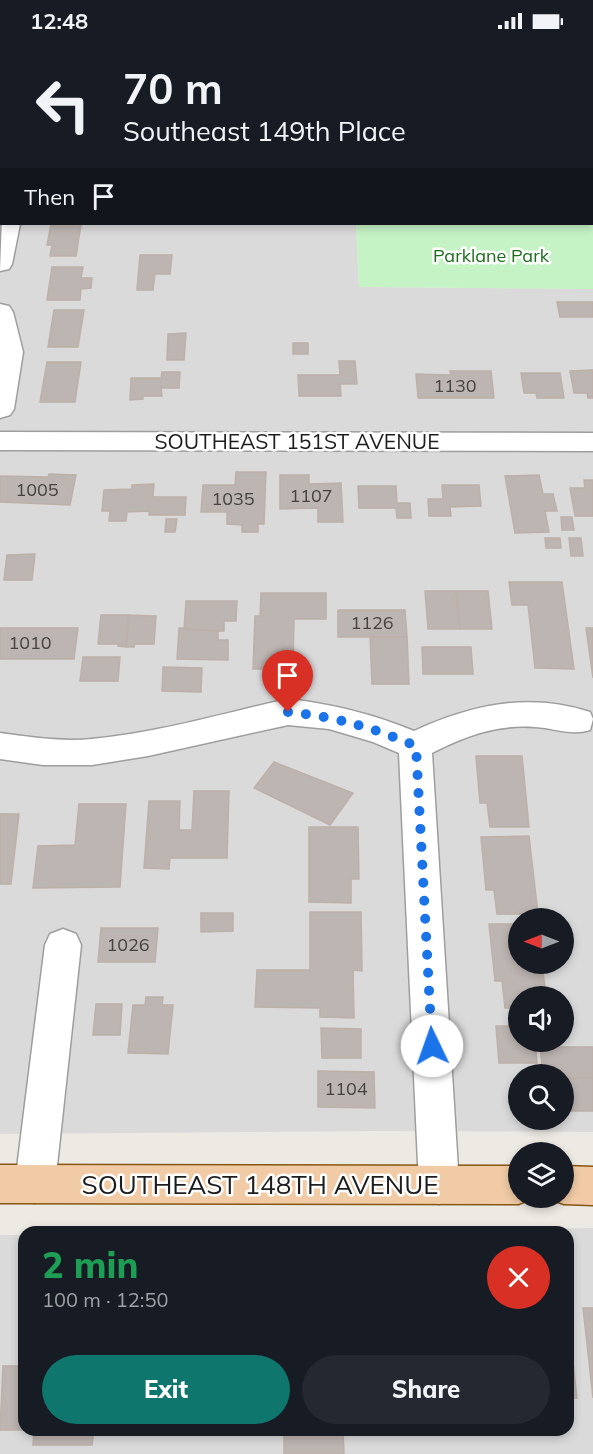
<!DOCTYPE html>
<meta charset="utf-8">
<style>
body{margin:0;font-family:Mulish,sans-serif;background:#242831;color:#f1f3f6;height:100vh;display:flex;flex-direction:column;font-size:22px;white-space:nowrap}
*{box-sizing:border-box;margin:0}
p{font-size:20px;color:#9ea1a6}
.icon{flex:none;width:33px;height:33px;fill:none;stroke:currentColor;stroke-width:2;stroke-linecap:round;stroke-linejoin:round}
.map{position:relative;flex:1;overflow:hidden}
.side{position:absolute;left:18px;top:1184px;width:556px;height:210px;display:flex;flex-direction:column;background:#171b24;border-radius:18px;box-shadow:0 3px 9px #0003}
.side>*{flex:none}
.top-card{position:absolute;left:0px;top:0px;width:594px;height:183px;box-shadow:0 3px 9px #0003;background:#171b24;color:#f1f3f6;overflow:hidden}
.needle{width:39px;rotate:270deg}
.controls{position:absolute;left:508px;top:866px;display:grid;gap:12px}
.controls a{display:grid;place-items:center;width:66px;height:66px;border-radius:50%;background:#171b24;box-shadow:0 3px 9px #0003;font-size:30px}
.pin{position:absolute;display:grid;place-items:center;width:51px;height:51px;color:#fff;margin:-62px -26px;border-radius:50% 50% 50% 0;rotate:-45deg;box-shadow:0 0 6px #0007}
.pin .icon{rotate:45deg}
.me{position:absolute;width:66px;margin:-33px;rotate:357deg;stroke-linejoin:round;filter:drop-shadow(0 0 4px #0008)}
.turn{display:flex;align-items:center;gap:21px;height:126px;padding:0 24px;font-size:27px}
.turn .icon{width:78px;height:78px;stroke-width:2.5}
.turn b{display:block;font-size:42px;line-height:51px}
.then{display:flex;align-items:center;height:57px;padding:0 24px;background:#0003;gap:12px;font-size:22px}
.round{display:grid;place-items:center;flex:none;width:63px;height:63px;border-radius:32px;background:#242831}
.head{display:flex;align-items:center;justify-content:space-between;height:102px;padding:0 24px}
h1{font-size:36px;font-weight:800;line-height:45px;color:#1e9e55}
.action{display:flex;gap:12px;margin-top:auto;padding:12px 24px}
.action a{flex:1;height:69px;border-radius:36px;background:#0f766e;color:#fff;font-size:24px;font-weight:800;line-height:69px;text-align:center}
.action a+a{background:#242831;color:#f1f3f6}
.status{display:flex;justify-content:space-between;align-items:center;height:42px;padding:0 30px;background:#171b24;direction:ltr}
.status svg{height:16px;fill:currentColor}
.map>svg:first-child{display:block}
.residential{fill:#dbdada;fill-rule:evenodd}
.park{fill:#c6f3c6}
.building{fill:#bdb5b1;stroke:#bdb0a8;stroke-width:1.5}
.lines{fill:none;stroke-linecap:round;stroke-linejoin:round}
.minor-casing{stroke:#9e9e9e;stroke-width:3}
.major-casing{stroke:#865711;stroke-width:3}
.minor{fill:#fff;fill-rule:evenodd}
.major{fill:#f1cba6;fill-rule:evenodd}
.route{stroke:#1a73e8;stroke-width:10;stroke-dasharray:0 18}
.labels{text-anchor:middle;stroke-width:5;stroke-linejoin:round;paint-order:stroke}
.far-park-label{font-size:18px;fill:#186f19;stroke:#fff}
.number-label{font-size:18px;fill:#454342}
.street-label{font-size:21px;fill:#1d1d1d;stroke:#fff}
.near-street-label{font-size:26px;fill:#1d1d1d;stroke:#fff}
</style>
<div class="status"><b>12:48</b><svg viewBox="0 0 49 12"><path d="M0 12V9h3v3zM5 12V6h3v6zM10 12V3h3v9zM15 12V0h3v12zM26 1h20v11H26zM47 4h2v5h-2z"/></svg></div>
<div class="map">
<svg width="593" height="1412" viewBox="0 0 593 1412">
<rect width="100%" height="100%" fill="#edeae4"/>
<path class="residential" d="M0 0H154L2 2V182H356L359 245 593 247V1090L380 1089 0 1092ZM519 876H564V921H519ZM519 954H564V999H519ZM519 1032H564V1077H519Z
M593 1186V1412H0V1193H24V1388H568V1190L304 1189Z"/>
<path class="park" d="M153 0H593V247L359 245 356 182H592V2Z"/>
<path class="building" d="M51 182H81L76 214H50L52 203H47Z
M140 213H172L170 232H155L153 248H137Z
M52 225H83L81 236H92L91 246 81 247 80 258H47Z
M557 260H593V275H560Z
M54 268H84L78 305H48Z
M186 291 184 318H167L168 292Z
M293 301H308V312H293Z
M339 319H355L357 342H340L341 354H299L298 333H340Z
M47 320H81L75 360H40Z
M593 328V356H588L587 351H574L570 329Z
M450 329H491L494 356H418L416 332 451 333Z
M162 330H180L179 346H161L162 354H143V357L130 358 131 336H161Z
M521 331H560L564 356H537L536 351H524Z
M236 430H266L264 482H258V490H242V483L227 482V470H201L203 443H235Z
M49 432 76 433 70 463 0 460V434L48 435Z
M280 433H309V442L341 441 343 480H318V466L280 467Z
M539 433 543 452H553L557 469H545L549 490 515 491 505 434Z
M584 438H593V474H575L570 446H585Z
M154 442 153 455H186L185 473H149V469L127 470 126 479H109L110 469H102L104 448 132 447V443Z
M442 443H479L481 464 450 465 451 474H429L428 457H443Z
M358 444H396L397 461H410L411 476H397L396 466H359Z
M561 475H572L574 488H562Z
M166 477H177L175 490H165Z
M545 496H560L561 506H546Z
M569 496H581L583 514H571Z
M35 512 32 538H4L7 513Z
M509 540H562L574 627 535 626 528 563H512Z
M425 549H456L460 587H428Z
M456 549H488L492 587H460Z
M261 551H326V577H294L293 627H253L255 574H260Z
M186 559H237L236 579H224V589L184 587Z
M338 568H405L407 595H338Z
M101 573H129L126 605 118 604V602H98Z
M129 573 156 574 154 602H135L134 605H126Z
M0 586H78L74 617H0Z
M179 586 218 589V598H228V618L177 617Z
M586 586H593V636Z
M370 595H407L409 642H372Z
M422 605H471L473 632H423Z
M83 615H120L118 639H80Z
M163 625 202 626 201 650 162 649Z
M476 714H522L529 785H490L487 761H480Z
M274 720 353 751 330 783 254 746Z
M194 749H229L227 816H170L169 827 144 826 149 759H180L179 788H192Z
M79 762H126L120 845 33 846 38 804 75 803Z
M0 772H19L11 842H0Z
M309 785H358L359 837H351V861L309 860Z
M529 794 538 872H497L494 848H486L481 795Z
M310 870H361L362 929 353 928 354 976 320 975V966L255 965 257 928H310Z
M201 871H233V889L201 890Z
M489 882H519V921H542L546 954H519V966H505L502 939H495Z
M101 886H158L155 920H98Z
M146 955H163L162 963H173L168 1012 128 1011 133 963H145Z
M96 962H122L120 993H93Z
M496 984H519V999H535L537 1021H499Z
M321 986 361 987V1016H322Z
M540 1005H593V1036H564V1032H543Z
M318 1029 374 1030 375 1066 318 1065Z
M564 1036H593V1069H564Z
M583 1266H593V1356Z
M568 1275 577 1356H568Z
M3 1324H24V1388H94L92 1403H33L34 1388H0Z
M284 1388H343L344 1412H284Z"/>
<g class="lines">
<g class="minor-casing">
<path id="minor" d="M35 0H57L35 2Z
M0 108H2V122H0Z
M2 176V182H20L12 222 9 227 0 229Z
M0 262 9 264 13 270 23 310 14 367 10 373 0 376Z
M0 390 593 391V409L0 408Z
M288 657C332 662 373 672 414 689 471 663 528 650 590 670L593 677 590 688C571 694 554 686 535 685 497 682 465 694 432 711L459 1143 453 1157 439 1162 425 1157 419 1143 399 711 373 700 329 687 288 683 148 714 92 723H43L0 717V691C31 695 61 700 92 697 158 691 224 671 288 657Z
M63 887 76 892 81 903 55 1142 49 1156 35 1161 21 1156 15 1142 45 903 50 892Z"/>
</g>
<g class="major-casing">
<path id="major" d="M0 1123 519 1124V1155H534L519 1162 0 1161Z
M564 1124 593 1125V1163L564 1162 550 1157 549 1155H564Z"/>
</g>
<use href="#minor" class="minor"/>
<use href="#major" class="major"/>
</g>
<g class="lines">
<path class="route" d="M288 670C337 675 371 685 416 704L432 1004"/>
</g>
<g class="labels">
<g class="far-park-label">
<text x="491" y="220">Parklane Park</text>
</g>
<g class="number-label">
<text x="455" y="350">1130</text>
<text x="37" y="454">1005</text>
<text x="311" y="460">1107</text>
<text x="233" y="463">1035</text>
<text x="372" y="587">1126</text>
<text x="30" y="607">1010</text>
<text x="128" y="909">1026</text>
<text x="346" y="1053">1104</text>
</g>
<g class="street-label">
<text x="297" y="407">SOUTHEAST 151ST AVENUE</text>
</g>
<g class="near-street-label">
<text x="260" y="1152">SOUTHEAST 148TH AVENUE</text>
</g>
</g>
</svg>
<div class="controls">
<a><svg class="needle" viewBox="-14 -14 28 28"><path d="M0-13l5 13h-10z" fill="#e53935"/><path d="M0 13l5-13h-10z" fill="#9ea1a6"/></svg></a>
<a><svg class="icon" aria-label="sound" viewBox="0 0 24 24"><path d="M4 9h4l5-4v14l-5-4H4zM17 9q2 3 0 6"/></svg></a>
<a><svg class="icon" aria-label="search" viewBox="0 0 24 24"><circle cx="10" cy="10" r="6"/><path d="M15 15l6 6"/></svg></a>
<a><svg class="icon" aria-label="layers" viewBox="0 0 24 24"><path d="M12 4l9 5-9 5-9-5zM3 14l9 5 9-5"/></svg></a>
</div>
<div class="pin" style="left:288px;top:670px;background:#d93025"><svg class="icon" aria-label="arrive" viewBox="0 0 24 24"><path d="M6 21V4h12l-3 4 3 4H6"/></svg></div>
<svg class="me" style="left:432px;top:1004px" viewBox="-20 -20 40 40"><circle r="19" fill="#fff"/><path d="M0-13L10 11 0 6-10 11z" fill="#1a73e8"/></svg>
<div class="top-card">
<div class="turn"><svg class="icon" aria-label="left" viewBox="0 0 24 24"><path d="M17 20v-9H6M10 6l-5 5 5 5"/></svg><div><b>70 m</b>Southeast 149th Place</div></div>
<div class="then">Then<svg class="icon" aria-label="arrive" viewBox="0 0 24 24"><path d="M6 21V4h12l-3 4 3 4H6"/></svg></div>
</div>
<section class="side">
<div class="head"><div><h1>2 min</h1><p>100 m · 12:50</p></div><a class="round" style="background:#d93025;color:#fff"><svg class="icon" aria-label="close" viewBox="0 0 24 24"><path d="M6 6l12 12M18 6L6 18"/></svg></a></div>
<div class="action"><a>Exit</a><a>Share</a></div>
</section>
</div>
